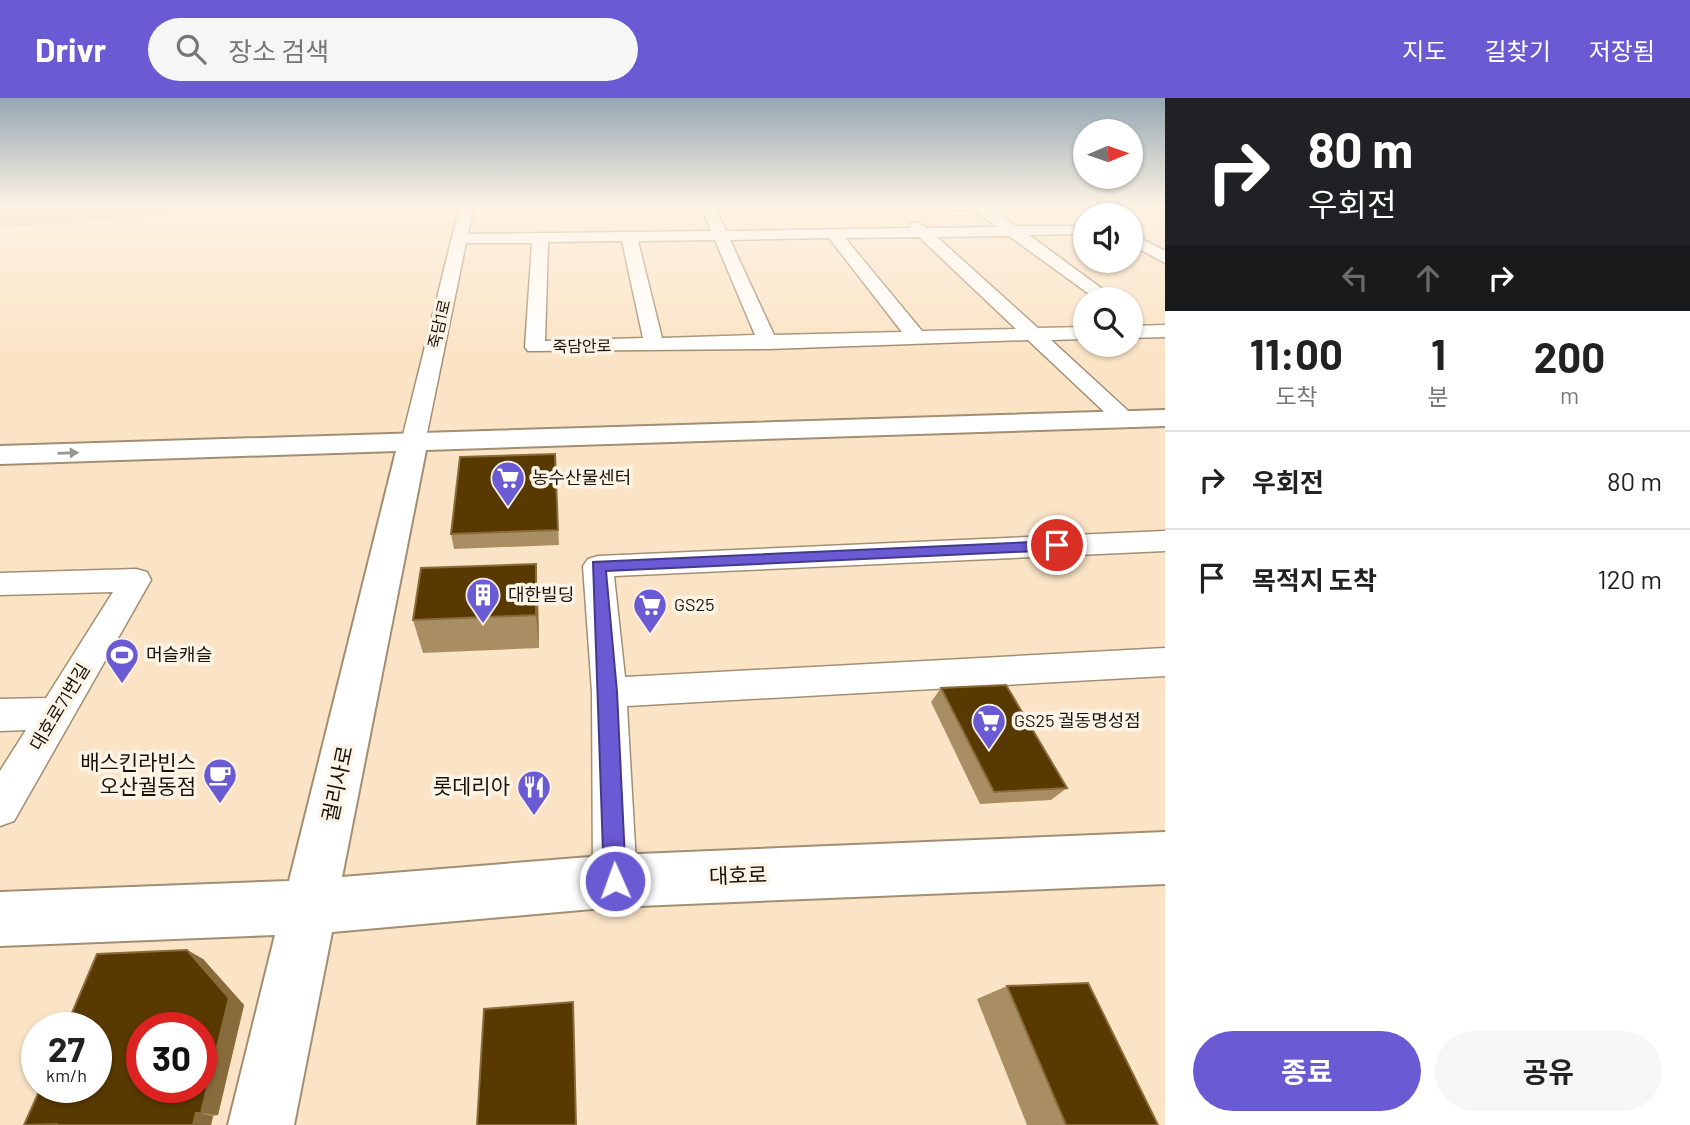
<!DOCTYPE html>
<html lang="ko">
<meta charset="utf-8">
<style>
body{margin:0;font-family:Barlow,"Noto Sans KR",sans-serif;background:#f6f6f6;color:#222;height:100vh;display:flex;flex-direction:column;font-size:26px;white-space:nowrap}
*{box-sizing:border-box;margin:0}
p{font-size:23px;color:#767676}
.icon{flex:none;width:38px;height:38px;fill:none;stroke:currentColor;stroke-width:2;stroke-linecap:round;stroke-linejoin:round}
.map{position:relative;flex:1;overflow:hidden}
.details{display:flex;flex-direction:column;background:#fff;width:525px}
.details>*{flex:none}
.banner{background:#202124;color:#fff;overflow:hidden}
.needle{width:46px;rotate:88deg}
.buttons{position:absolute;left:1073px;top:21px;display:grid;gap:14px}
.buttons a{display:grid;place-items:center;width:70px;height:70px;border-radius:50%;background:#fff;box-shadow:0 2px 5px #0004;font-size:35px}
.speed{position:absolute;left:21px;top:914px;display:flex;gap:14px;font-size:35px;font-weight:700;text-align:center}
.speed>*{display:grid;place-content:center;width:91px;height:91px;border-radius:50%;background:#fff;box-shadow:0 2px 5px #0004;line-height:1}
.speed small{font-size:18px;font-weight:400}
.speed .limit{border:10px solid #d22;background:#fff;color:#111}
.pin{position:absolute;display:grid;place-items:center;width:60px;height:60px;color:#fff;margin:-30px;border:4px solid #fff;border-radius:50%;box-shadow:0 2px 7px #0007}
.me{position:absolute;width:77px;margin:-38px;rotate:358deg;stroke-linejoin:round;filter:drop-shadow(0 0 5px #0008)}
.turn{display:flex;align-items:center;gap:24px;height:147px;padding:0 28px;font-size:32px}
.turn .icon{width:91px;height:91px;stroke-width:2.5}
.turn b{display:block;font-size:49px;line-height:60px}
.lanes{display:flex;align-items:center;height:66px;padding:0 28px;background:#0003;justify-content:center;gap:35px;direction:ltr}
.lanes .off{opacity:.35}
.eta{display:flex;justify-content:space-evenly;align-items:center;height:119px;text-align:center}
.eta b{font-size:42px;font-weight:700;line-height:49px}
.primary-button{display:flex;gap:14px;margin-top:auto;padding:14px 28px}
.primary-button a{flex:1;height:80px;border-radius:42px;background:#6a5ad3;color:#fff;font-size:28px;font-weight:700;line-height:80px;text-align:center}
.primary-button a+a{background:#f6f6f6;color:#222}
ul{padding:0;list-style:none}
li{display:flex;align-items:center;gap:21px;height:98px;padding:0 28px;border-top:2px solid #e0e0e0}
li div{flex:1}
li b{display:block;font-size:26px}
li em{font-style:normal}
header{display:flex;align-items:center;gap:42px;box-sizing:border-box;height:98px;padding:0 35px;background:#6a5ad3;color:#fff}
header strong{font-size:33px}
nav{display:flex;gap:38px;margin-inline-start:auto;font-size:24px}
.search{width:490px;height:63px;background:#f6f6f6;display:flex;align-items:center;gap:18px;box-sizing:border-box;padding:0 24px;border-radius:38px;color:#767676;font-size:26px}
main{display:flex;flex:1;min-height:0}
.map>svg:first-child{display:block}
.green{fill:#ddc09a}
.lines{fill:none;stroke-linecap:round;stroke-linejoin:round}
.minor-casing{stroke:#a28e72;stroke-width:3}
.tertiary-casing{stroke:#a28e72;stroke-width:4}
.minor{fill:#fff;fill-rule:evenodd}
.tertiary{fill:#fff;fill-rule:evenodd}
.wall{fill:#aa8e63}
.shaded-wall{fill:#896c3b}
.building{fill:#583900;stroke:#896c3b;stroke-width:2;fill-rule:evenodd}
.oneway{fill:#989590}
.route{fill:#6a5ad3;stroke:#453a89;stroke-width:2}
.labels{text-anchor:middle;stroke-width:7;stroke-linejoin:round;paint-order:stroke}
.far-street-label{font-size:16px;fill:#1a1308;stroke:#fdf4e8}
.poi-label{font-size:18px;fill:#1a1308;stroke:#fdf4e8;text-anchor:start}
.street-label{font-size:18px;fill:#1a1308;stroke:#fdf4e8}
.near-poi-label{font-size:21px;fill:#1a1308;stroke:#fdf4e8;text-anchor:end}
.near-street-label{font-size:21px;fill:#1a1308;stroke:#fdf4e8}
</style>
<header>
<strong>Drivr</strong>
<div class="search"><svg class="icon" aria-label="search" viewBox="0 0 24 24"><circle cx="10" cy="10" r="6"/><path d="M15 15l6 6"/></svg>장소 검색</div>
<nav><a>지도</a><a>길찾기</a><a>저장됨</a></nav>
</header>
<main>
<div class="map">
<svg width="1165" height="1027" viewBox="0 0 1165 1027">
<rect width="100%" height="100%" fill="#fbe4c6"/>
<path class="green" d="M0 107H207L177 116 0 130Z"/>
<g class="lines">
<g class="minor-casing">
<path id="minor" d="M460 107H474L468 136 711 133 700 107H714L726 133 910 130 911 125 916 124 927 130 997 129 975 112 795 111 788 107H985L1016 128H1085V136L1029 137 1116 201H1096L1009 138 937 139 1038 230 1085 229V241L1051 242 1137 321 1133 326H1117L1028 242 768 251 528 253 525 249 532 145H466L425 345 422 350H404L401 345ZM919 139 1016 231 922 233 845 140ZM829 140 902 234 774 237 730 142ZM715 142 755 237 662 240 638 143ZM622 143 643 240 545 243 548 144Z
M1153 107H1165V113Z
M1130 135 1165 153V165L1130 146Z
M1165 227V239L1130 240V228Z
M1165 433V453L614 478 625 579 1165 550V578L627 608 637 783 630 798 615 805 600 798 593 783 592 594 583 468 588 461 598 458Z
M136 471 147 474 151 482 14 723 0 728V673L26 632 0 633V601L46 600 113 494 0 497V475Z"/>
</g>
<g class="tertiary-casing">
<path id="tertiary" d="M1165 312V328L426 352 342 779 615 757 1165 734V786L615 809 332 834 294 1027H228L275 837 0 848V794L289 783 396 353 0 366V348Z"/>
</g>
<use href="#minor" class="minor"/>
<use href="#tertiary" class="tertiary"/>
</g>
<path class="wall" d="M555 356 559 447 454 451 451 436Z
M536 466 538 500 539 550 423 555 413 522Z
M941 590 1067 690 1051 702 980 706 931 604Z
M187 852 203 861 244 907 218 1017 213 1018 211 1027H24Z
M1007 888 1158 1027H1027L977 901Z"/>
<path class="shaded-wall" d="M536 466 538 500 539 550 536 517Z
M187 852 203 861 244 907 218 1017 201 1015Z
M196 1015 213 1018 211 1027H193Z"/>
<path class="building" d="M555 356 558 432 451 436 460 359Z
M536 466V517L413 522 421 470Z
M1006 587 1067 690 994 694 941 590Z
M187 852 229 900 201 1015H196L193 1027H55L56 1026 24 1027 41 989H96V929H66L97 856ZM142 929H201V989H142Z
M1088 885 1158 1027H1066L1007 888Z
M573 904 576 1027H477L484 911Z"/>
<defs><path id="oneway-solid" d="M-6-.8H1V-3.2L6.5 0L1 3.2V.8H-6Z" transform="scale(1.75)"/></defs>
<use class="oneway" href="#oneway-solid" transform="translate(68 355) rotate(-2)"/>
<linearGradient id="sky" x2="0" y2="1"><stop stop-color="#95a7b2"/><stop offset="0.43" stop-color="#fdf3e5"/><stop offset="1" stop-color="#fdf3e5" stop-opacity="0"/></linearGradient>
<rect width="1165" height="251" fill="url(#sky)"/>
<path class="route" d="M1057 443 1064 447 1057 452 606 473 617 594 626 783 622 791 615 794 607 791 604 783 593 464Z"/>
<defs>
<g id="supermarket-pin" transform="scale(1.75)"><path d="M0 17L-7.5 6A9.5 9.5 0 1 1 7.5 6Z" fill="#6a5ad3" stroke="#fdf4e8"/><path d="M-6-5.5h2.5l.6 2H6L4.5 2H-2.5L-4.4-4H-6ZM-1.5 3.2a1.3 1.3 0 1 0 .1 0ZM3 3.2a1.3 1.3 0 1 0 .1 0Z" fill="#fff"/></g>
<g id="building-pin" transform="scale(1.75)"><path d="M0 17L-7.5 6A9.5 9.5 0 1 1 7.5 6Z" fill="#6a5ad3" stroke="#fdf4e8"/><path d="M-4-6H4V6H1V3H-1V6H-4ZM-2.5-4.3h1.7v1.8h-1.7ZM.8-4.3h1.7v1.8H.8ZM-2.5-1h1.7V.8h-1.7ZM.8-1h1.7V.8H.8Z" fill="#fff"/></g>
<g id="stadium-pin" transform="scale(1.75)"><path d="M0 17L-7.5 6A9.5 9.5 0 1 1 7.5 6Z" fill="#6a5ad3" stroke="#fdf4e8"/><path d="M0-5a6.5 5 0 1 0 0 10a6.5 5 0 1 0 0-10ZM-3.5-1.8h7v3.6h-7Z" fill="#fff"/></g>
<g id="cafe-pin" transform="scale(1.75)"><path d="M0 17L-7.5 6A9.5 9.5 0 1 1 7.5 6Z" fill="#6a5ad3" stroke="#fdf4e8"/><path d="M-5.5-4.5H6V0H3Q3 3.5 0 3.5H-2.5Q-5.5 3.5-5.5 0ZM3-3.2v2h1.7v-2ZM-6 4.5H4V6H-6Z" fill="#fff"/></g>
<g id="restaurant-pin" transform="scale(1.75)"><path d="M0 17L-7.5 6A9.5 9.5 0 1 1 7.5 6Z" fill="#6a5ad3" stroke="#fdf4e8"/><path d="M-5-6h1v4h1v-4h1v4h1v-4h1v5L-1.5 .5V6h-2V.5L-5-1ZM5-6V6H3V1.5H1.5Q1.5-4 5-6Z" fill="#fff"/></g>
</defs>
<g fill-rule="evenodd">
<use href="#supermarket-pin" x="508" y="380"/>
<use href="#building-pin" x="483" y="497"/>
<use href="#supermarket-pin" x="650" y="507"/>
<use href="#stadium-pin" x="122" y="557"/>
<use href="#supermarket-pin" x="989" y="623"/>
<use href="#cafe-pin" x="220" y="677"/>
<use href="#restaurant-pin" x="534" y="689"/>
</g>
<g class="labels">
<g class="far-street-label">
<text transform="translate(439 226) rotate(-77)" y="6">죽담1로</text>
<text transform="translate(582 248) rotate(-1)" y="6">죽담안로</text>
</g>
<g class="poi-label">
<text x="532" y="386">농수산물센터</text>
<text x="508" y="503">대한빌딩</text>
<text x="674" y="513">GS25</text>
<text x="146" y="563">머슬캐슬</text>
<text x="1014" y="629">GS25 궐동명성점</text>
</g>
<g class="street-label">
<text transform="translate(60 609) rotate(-59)" y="6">대호로71번길</text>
</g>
<g class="near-poi-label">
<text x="196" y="672">배스킨라빈스<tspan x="196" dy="24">오산궐동점</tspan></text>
<text x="510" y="696">롯데리아</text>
</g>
<g class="near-street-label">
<text transform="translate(338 686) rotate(-78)" y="7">궐리사로</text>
<text transform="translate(738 778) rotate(-2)" y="7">대호로</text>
</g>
</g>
</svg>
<div class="buttons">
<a><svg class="needle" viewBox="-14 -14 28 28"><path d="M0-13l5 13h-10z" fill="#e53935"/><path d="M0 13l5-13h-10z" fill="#767676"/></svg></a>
<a><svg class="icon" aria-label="sound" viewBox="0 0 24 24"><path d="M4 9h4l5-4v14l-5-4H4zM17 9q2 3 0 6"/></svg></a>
<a><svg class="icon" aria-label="search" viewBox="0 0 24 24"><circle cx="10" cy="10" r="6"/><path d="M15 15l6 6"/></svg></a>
</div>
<div class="speed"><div>27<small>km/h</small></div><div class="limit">30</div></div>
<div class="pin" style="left:1057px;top:447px;background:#d93025"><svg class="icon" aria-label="arrive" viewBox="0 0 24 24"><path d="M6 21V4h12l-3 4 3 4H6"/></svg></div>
<svg class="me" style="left:615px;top:783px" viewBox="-20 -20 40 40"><circle r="17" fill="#6a5ad3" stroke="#fff" stroke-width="3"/><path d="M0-11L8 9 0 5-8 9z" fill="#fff"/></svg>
</div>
<section class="details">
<div class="banner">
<div class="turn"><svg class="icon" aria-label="right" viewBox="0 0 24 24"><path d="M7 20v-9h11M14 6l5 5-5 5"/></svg><div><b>80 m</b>우회전</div></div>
<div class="lanes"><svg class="icon off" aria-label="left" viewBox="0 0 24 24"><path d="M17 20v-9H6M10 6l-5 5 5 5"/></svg><svg class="icon off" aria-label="ahead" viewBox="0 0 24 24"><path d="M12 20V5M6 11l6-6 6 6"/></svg><svg class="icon" aria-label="right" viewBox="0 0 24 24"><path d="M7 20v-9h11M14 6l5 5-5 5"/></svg></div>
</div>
<div class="eta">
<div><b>11:00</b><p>도착</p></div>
<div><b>1</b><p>분</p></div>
<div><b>200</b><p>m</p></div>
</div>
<ul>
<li><svg class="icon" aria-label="right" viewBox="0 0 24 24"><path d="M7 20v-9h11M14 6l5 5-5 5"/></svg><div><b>우회전</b></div><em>80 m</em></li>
<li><svg class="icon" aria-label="arrive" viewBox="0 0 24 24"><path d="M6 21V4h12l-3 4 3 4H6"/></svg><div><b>목적지 도착</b></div><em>120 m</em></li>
</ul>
<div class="primary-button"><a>종료</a><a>공유</a></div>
</section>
</main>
